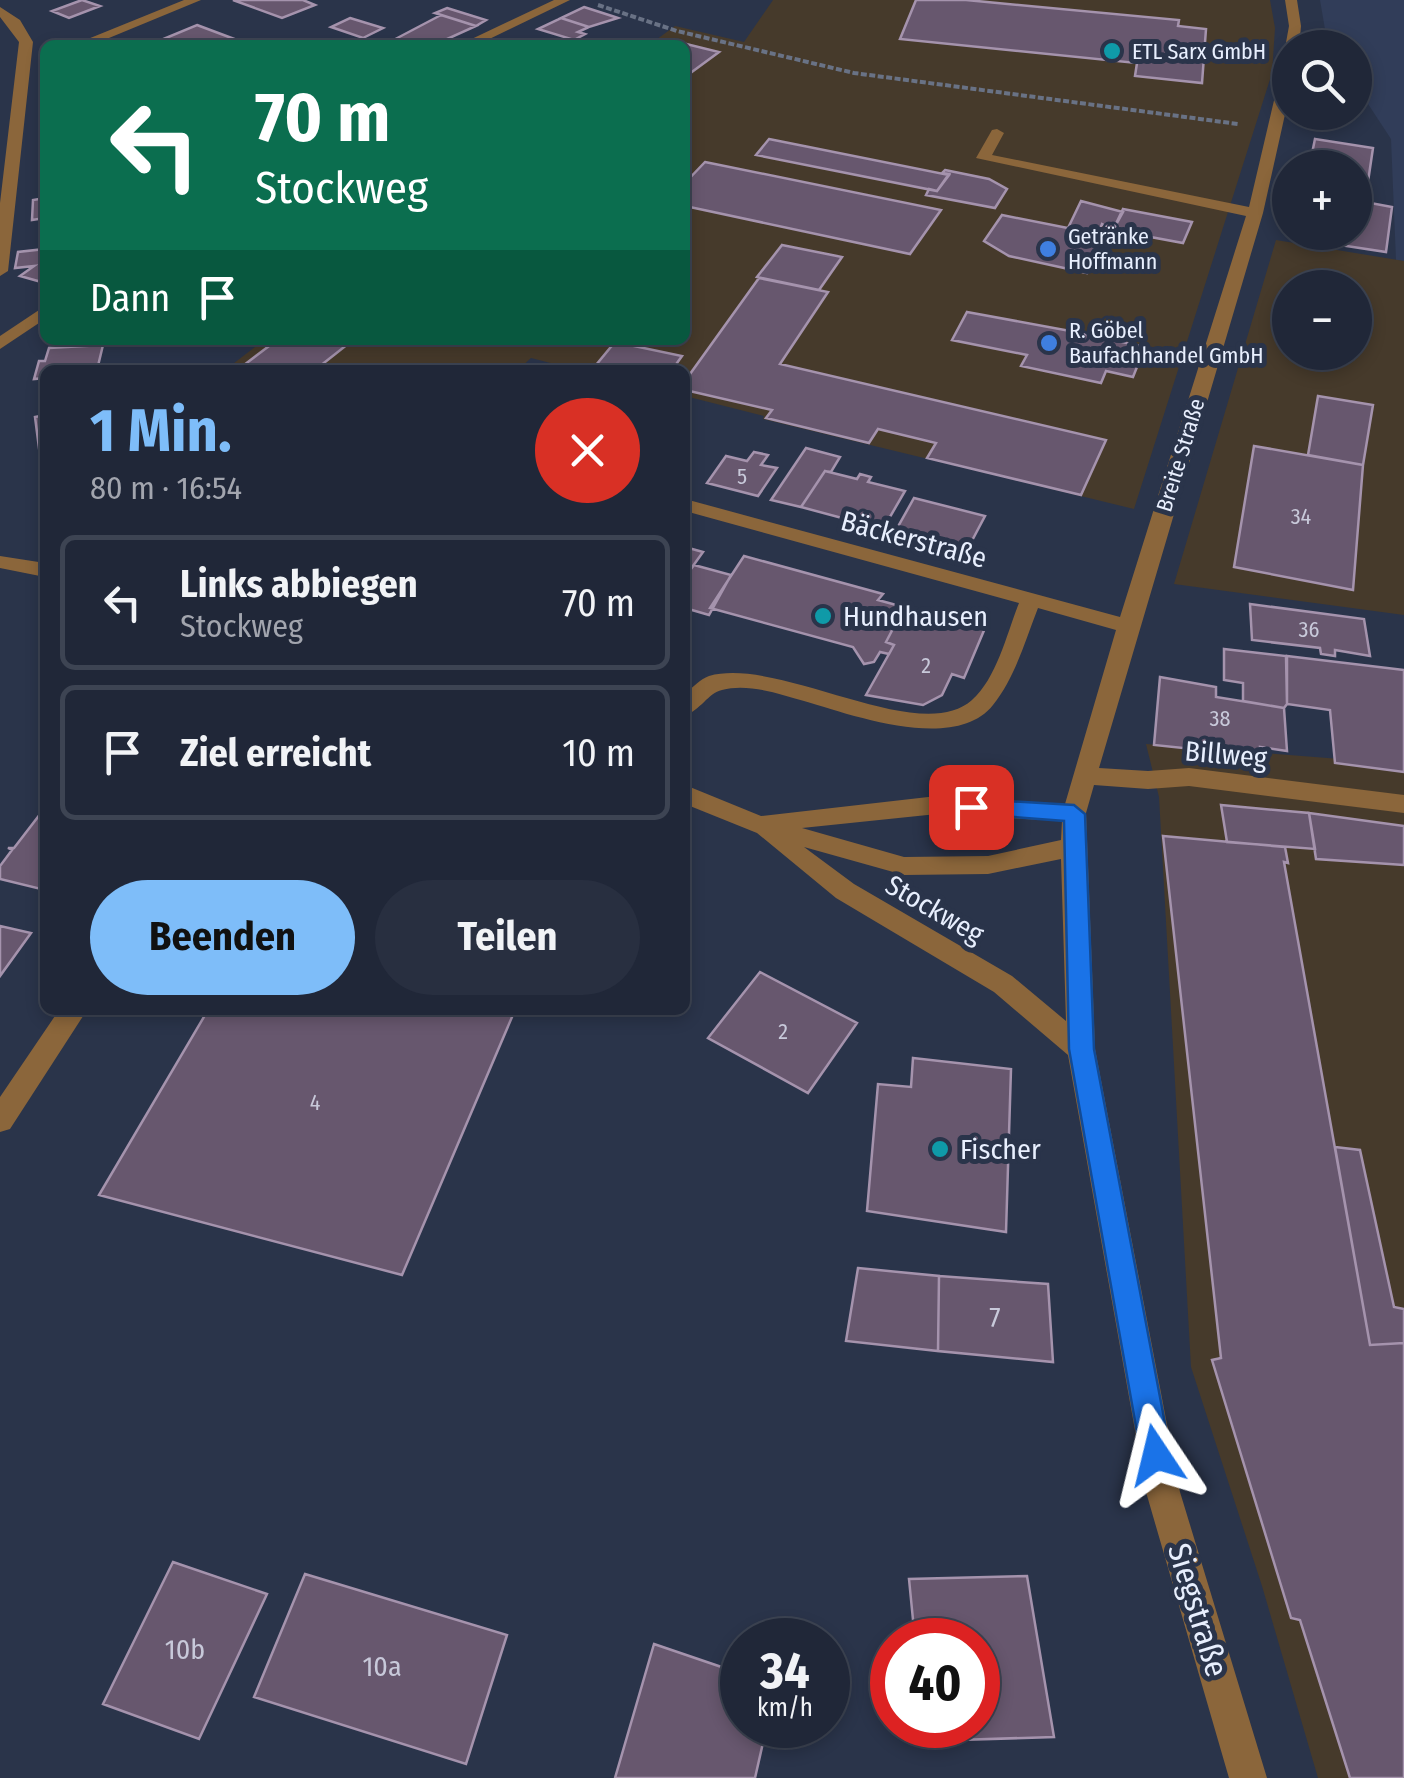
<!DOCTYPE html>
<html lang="de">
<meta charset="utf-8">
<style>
body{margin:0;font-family:"Fira Sans Condensed",sans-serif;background:#282f40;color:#f1f3f6;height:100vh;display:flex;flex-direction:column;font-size:38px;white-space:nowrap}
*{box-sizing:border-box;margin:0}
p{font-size:32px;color:#a2a5ae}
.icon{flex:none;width:55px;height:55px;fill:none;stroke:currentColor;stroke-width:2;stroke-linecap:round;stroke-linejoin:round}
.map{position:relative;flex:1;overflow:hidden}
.details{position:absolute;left:40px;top:365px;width:650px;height:650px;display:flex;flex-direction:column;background:#202738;border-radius:15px;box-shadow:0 5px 15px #0003,0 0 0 2px #3d4453}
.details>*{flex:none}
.hud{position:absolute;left:40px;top:40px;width:650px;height:305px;border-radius:15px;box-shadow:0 5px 15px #0003,0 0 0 2px #3d4453;background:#0b6e4f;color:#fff;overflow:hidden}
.tools{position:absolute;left:1272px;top:30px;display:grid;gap:20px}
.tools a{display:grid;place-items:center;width:100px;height:100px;border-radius:50%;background:#202738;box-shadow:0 5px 15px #0003,0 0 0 2px #3d4453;font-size:50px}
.speed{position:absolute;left:720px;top:1618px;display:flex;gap:20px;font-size:50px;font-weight:700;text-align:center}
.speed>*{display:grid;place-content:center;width:130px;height:130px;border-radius:50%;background:#202738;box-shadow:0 5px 15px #0003,0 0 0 2px #3d4453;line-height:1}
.speed small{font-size:25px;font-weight:400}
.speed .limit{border:15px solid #d22;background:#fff;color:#111}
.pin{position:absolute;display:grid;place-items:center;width:85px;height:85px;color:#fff;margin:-42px;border-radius:20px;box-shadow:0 5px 15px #0006}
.me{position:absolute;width:110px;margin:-55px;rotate:350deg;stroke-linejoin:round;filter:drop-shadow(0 0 8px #0008)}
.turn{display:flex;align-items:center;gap:35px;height:210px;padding:0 50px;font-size:45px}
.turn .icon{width:130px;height:130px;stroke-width:2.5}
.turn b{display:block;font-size:70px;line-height:85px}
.then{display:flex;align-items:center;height:95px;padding:0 50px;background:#0003;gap:20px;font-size:38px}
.round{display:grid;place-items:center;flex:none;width:105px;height:105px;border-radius:52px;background:#282f40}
.headline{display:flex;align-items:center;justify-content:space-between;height:170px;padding:0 50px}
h1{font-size:60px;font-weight:700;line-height:75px;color:#7ebdf9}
.action{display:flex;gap:20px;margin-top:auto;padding:20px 50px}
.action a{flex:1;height:115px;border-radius:60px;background:#7ebdf9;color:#111;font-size:40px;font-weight:700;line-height:115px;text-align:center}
.action a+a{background:#282f40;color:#f1f3f6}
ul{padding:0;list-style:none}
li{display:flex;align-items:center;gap:30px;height:135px;margin:0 20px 15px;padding:0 30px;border:5px solid #3d4453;border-radius:15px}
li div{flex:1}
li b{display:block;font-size:38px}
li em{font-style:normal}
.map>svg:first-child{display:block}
.built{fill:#313d59}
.industrial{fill:#463a2b;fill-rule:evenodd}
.building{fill:#67576e;stroke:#a593ad;stroke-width:2.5}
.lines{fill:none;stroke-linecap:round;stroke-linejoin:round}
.path{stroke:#697285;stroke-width:4;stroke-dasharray:6 2.5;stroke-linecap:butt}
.minor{fill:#8b663b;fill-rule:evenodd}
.route{fill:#1a73e8;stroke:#114b97;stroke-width:2.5}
.culture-dot{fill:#0f9aa8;stroke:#2a344a;stroke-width:4}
.shop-dot{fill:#3f7fe0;stroke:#2a344a;stroke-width:4}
.labels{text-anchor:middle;stroke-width:10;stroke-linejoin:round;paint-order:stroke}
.far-poi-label{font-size:22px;fill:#e8effe;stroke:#2a344a;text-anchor:start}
.far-street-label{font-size:22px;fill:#e8effe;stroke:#2a344a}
.number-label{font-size:22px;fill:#c8c9da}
.street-label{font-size:28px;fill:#e8effe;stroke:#2a344a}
.poi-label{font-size:28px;fill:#e8effe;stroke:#2a344a;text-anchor:start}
.near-number-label{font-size:28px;fill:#c8c9da}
.near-street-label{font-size:32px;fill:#e8effe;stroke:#2a344a}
</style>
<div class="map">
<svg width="1404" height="1778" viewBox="0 0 1404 1778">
<rect width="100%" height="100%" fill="#2a344a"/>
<path class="built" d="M1320 0H1404V261L1396 260 1391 139 1355 84V48L1328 47Z"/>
<path class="industrial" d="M773 0H1270L1275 28 1272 73 1134 509 763 419 764 416 685 396V370H578L531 358 518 370H225L264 340H685V45H649L675 26 744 42Z
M1276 240 1404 261V615L1174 584ZM1290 288H1355V352H1290Z
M1146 744 1404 764V1778H1318L1262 1586 1191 1367 1159 797Z"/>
<path class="building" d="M82 0 100 6 69 18 52 11Z
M233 0H303L315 5 282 18Z
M916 0H966L1179 20 1178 26 1206 29 1202 83 1135 76 1137 63 900 39Z
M584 7 612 16 618 18 589 27 561 18Z
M447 8 486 20 476 26 435 13Z
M441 15 476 26 434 45H384Z
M350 18 383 28 363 38 331 27Z
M561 18 589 27 578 32 585 34 574 40 538 29Z
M197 25 245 43 149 45Z
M670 40 719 52 685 77V45H664Z
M769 139 949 175 937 191 756 155Z
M1315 139 1373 148 1365 202 1392 207 1386 252 1294 238 1295 232H1355V168H1309Z
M705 162 941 210 910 254 685 206V183Z
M945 170 989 179 1007 189 995 208 926 195 929 189 937 191 949 174 942 173Z
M45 198V218L32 220 33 200Z
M1081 201 1123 212 1113 230 1102 224 1098 234 1068 228Z
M1123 209 1192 222 1183 243 1113 230Z
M1002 215 1098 234 1108 236 1087 273 1009 256 984 241Z
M782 245 842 257 819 290 757 277Z
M45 249V283L20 276 34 266 15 268 18 252Z
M759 278 828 292 780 364 1106 440 1081 495 927 458 936 443 878 429 869 443 766 418 772 410 685 390V381Z
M967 312 1081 333 1145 347 1133 377 1106 371 1101 383 1021 366 1027 355 952 340Z
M277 340H353L315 370 240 368Z
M615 342 682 356 672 370H617L596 365Z
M103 345 97 370H45V378L34 379 39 361H45L49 348Z
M1318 396 1373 405 1363 465 1308 455Z
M45 415V446L39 448 35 417Z
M1254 446 1363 465 1353 590 1234 567Z
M806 448 840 457 831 472 825 471 801 507 771 500Z
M754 452 768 455 761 465 777 468 758 496 707 483 726 456 747 461Z
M825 471 857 479 860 474 871 477 868 482 905 491 883 529 801 507Z
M914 498 985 516 967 550 895 532Z
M685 547 703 552 685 577Z
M744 556 883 594 878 600 911 609 903 625 896 623 886 642 894 645 889 654 880 652 874 662 864 664 853 647 710 608Z
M694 565 731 575 709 615 685 608V577Z
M1250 604 1364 619 1370 656 1335 650V656L1321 654 1320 648 1252 640Z
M912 608 985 628 964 678 952 674 942 695 923 705 866 695 894 645 886 642 896 623 903 625Z
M1224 649 1286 656 1287 704 1284 708 1243 701V683L1224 680Z
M1287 656 1404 670V772L1335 763 1330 710 1287 704Z
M1160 677 1216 687V697L1284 708 1287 751 1260 747V756L1154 745Z
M1221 805 1309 813 1315 849 1227 842Z
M41 806H45V890L0 879V866L12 850 8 848H14L44 809Z
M1309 813 1404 826V865L1316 859Z
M1163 836 1285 847 1288 863 1284 862 1370 1345 1404 1343V1778H1350L1300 1620 1291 1618 1212 1360 1221 1358Z
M0 926 31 933 0 976Z
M760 972 857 1023 808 1093 708 1038Z
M208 1010H515L402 1275 99 1195Z
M913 1058 1011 1069 1006 1232 867 1211 878 1084 911 1087Z
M1335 1147 1360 1150 1394 1307 1404 1309V1343L1370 1345Z
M858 1268 939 1276 938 1351 846 1341Z
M939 1276 1048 1284 1053 1362 938 1351Z
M173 1562 267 1594 199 1739 103 1704Z
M305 1574 507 1635 466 1764 254 1697Z
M1027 1576 1054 1737 926 1741 924 1725H978V1640H915L909 1579Z
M654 1644 742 1674V1725H767L755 1778H615Z"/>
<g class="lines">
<path class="path" d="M598 5 677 31 854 73 1238 124"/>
<path class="minor" d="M184 0H201L92 45H73Z
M554 0H570L477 45H459Z
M1285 0H1297L1301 26 1299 48H1290V51L1285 48 1289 26Z
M0 7 20 20 33 42 8 271 0 276V203L19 42 0 17Z
M1290 58V92L1263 213 1099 768 1148 771 1189 768 1404 795V813L1189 786 1148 789 1094 785 1086 813 1095 1049 1180 1492 1267 1778H1229L1146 1492 1068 1055 994 992 836 898 757 833 685 804V785L761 816 937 796 1065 804 1116 630 1038 608C1025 641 1015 678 993 705 955 753 852 715 804 701 779 694 748 683 722 690 708 693 700 711 685 715V694C692 688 700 679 709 676 780 656 919 747 972 700 997 678 1007 633 1019 603L685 511V499L1120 617 1246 216 976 158 992 130 997 129 1004 133 992 155 1249 207 1283 62ZM937 814 1062 821 1061 840 988 856 904 857 802 828ZM804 847 904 875 988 874 1061 859 1066 1021 1012 976 854 884Z
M45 306V319L0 349V336Z
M0 556 45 563V577L0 568Z
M59 1010H87L10 1129 0 1132V1097Z"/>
</g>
<path class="route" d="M971 799 1074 805 1085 814 1094 1049 1171 1455 1167 1466 1156 1470 1146 1466 1141 1455 1069 1049 1064 821 964 813 960 807Z"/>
<g class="culture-dot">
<circle cx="1112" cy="51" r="10"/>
<circle cx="823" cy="616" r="10"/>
<circle cx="940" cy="1149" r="10"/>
</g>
<g class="shop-dot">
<circle cx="1048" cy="249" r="10"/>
<circle cx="1049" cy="343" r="10"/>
</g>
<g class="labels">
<g class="far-poi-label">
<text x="1132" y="59">ETL Sarx GmbH</text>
<text x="1068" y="244">Getränke<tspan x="1068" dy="25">Hoffmann</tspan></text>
<text x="1069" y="338">R. Göbel<tspan x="1069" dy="25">Baufachhandel GmbH</tspan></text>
</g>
<g class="far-street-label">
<text transform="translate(1180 455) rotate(-73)" y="8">Breite Straße</text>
</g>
<g class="number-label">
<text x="742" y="484">5</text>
<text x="1301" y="524">34</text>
<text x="1309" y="637">36</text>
<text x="926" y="673">2</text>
<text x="1220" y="726">38</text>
<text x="783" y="1039">2</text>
<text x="315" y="1110">4</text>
</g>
<g class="street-label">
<text transform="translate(914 539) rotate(15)" y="10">Bäckerstraße</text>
<text transform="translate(1226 754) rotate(5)" y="10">Billweg</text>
<text transform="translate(935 909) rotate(30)" y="10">Stockweg</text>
</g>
<g class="poi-label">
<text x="843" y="626">Hundhausen</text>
<text x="960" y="1159">Fischer</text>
</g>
<g class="near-number-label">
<text x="995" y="1327">7</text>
<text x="185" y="1659">10b</text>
<text x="382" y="1676">10a</text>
</g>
<g class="near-street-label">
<text transform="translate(1198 1610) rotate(73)" y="11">Siegstraße</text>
</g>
</g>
</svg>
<div class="tools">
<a><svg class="icon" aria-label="search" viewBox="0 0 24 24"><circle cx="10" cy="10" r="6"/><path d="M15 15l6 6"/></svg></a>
<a>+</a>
<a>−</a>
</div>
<div class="speed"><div>34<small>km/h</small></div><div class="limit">40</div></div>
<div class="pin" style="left:971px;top:807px;background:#d93025"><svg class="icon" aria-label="arrive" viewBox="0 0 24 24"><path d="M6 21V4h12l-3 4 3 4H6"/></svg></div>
<svg class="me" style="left:1156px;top:1455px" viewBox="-20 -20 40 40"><path d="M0-17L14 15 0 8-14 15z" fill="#1a73e8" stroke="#fff" stroke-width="4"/></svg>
<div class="hud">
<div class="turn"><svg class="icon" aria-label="left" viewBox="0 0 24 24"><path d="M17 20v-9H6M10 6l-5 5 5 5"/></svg><div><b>70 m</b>Stockweg</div></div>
<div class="then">Dann<svg class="icon" aria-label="arrive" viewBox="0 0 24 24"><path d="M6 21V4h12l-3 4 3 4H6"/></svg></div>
</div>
<section class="details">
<div class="headline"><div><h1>1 Min.</h1><p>80 m · 16:54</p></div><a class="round" style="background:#d93025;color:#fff"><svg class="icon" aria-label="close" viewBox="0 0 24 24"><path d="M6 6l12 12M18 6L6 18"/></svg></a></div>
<ul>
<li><svg class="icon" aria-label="left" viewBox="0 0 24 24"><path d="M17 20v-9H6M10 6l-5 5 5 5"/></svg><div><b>Links abbiegen</b><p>Stockweg</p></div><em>70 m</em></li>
<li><svg class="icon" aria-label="arrive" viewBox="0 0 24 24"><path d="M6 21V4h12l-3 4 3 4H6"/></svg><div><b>Ziel erreicht</b></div><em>10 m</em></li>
</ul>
<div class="action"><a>Beenden</a><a>Teilen</a></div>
</section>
</div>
